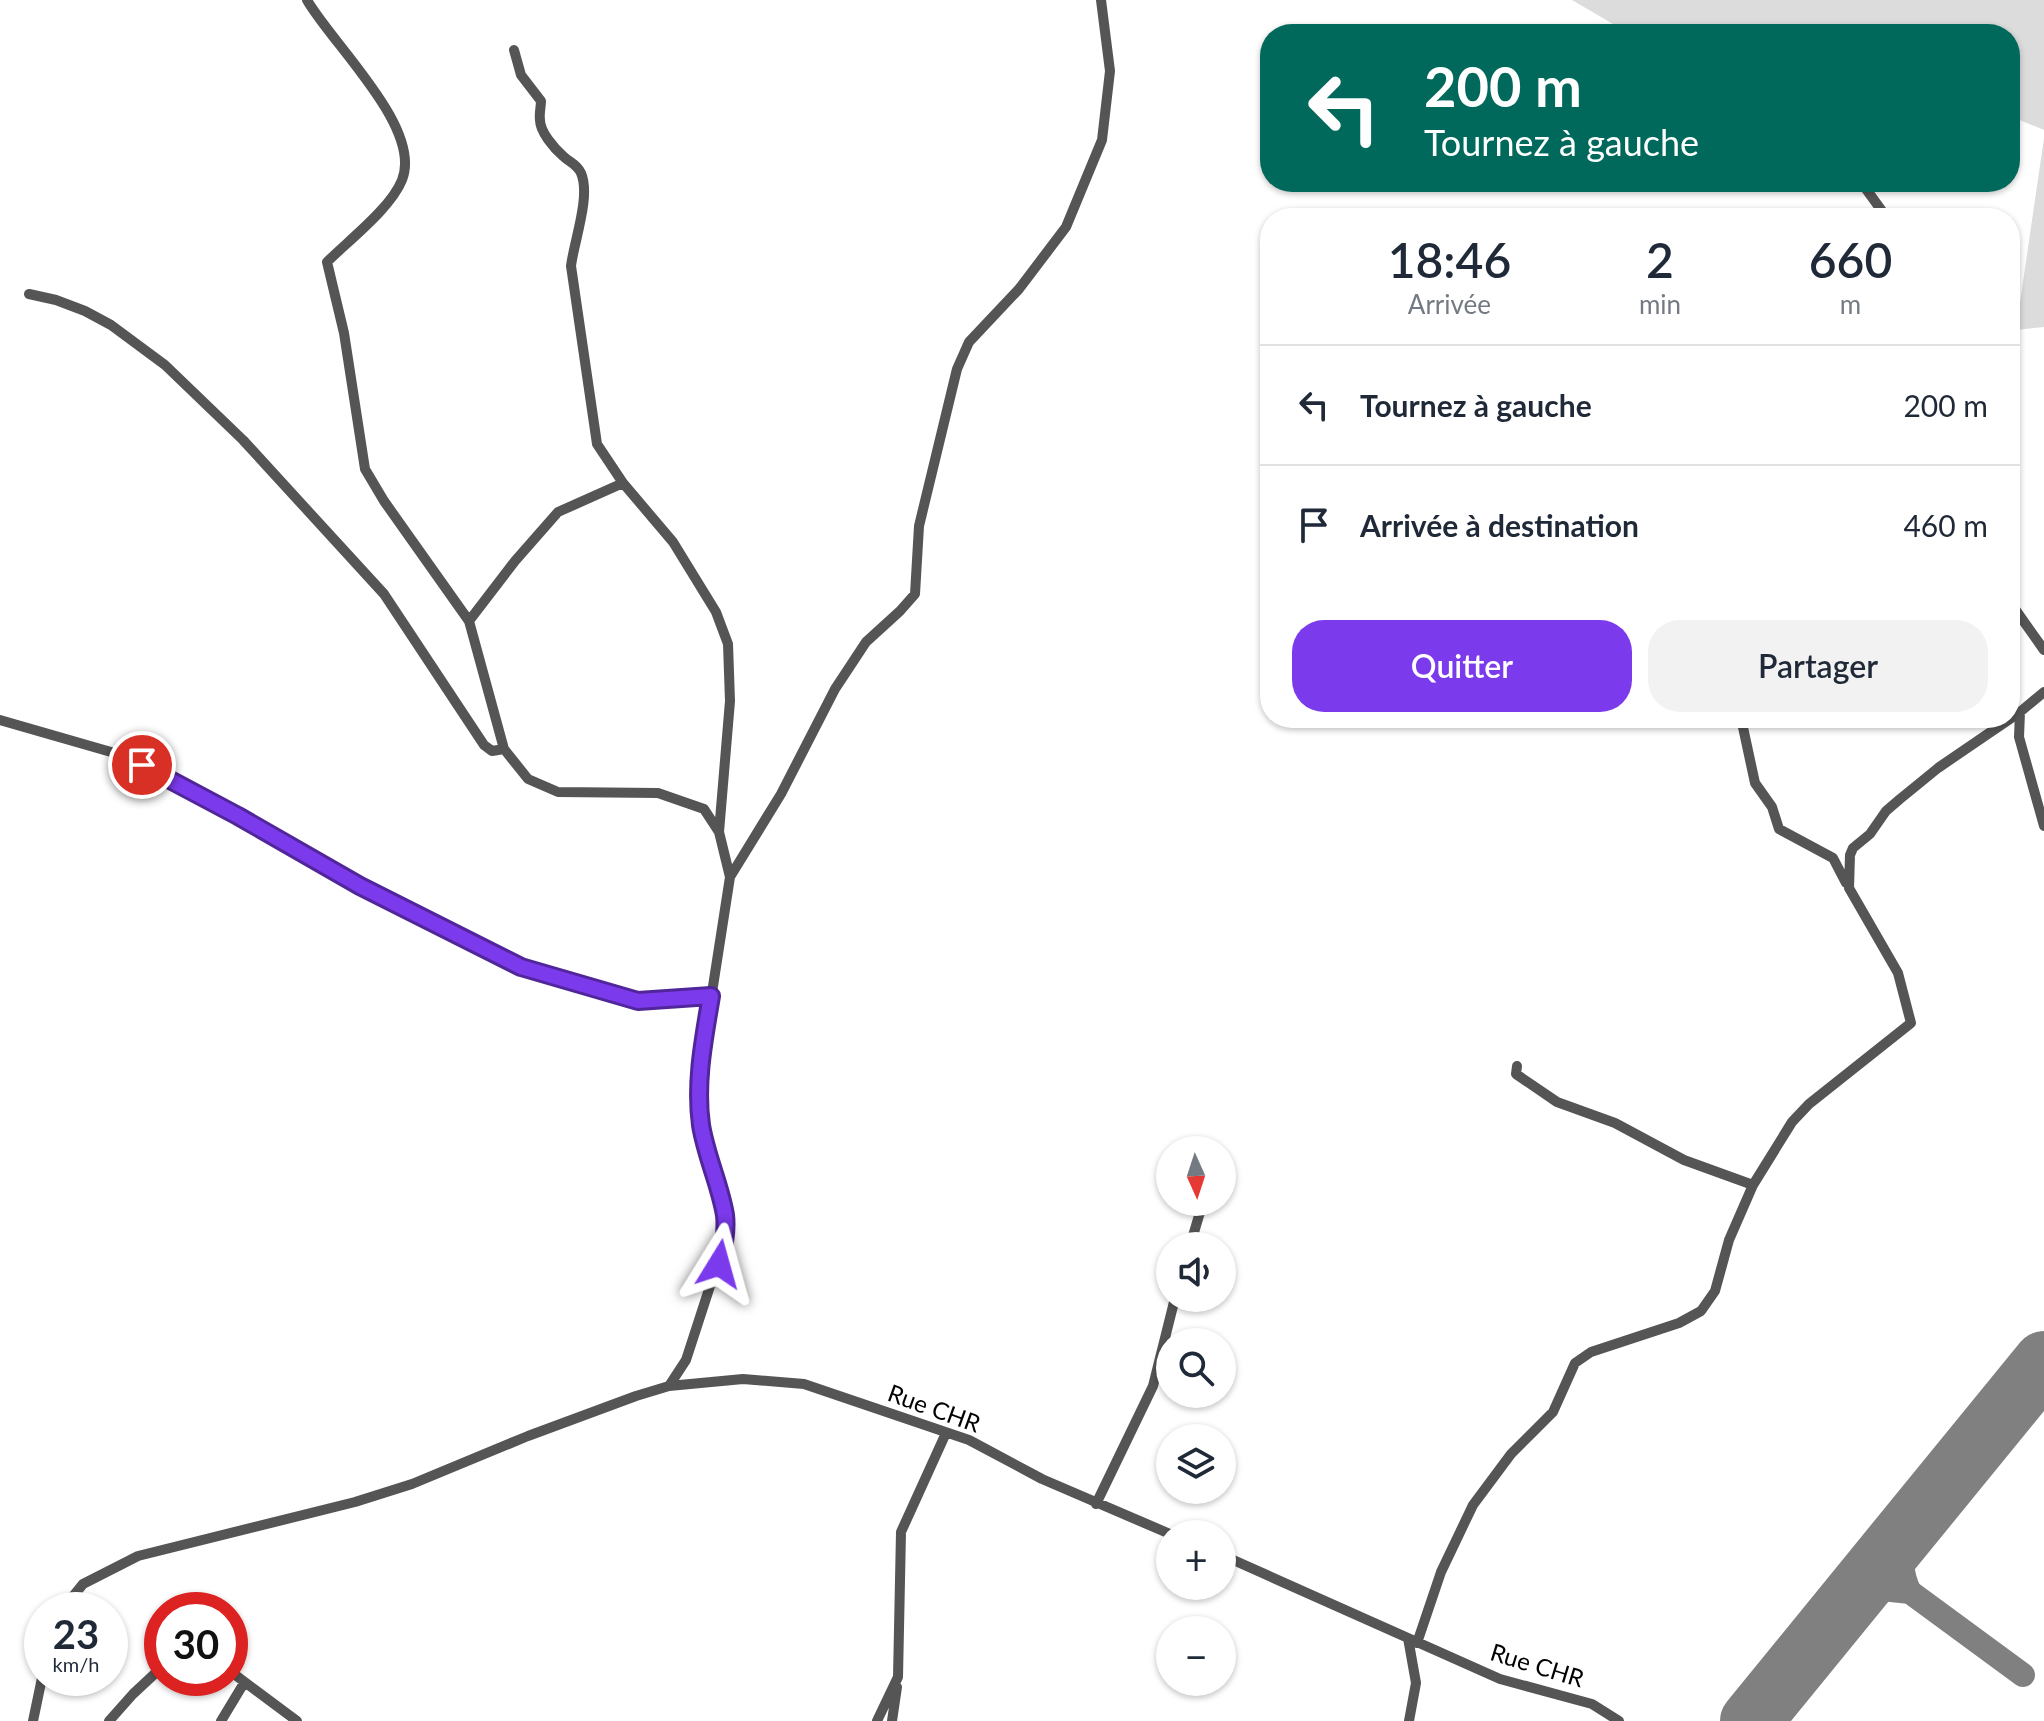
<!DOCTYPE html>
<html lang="fr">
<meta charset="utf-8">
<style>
body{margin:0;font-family:Lato,sans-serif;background:#f2f2f3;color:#1f2937;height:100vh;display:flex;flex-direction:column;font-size:30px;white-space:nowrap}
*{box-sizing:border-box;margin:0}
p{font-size:26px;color:#747a83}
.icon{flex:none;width:44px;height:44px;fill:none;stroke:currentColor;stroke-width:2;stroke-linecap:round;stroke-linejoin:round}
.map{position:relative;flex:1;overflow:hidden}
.sheet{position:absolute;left:1260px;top:208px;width:760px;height:520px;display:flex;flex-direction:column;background:#fff;border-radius:32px;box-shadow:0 2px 6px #0004}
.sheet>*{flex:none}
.banner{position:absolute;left:1260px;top:24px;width:760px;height:168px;border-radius:32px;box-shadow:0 2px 6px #0004;background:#00695c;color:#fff;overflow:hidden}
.needle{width:52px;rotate:177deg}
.controls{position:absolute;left:1156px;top:1136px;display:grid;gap:16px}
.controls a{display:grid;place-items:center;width:80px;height:80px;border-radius:50%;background:#fff;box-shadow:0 2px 6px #0004;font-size:40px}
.speed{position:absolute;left:24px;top:1592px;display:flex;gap:16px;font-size:40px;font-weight:700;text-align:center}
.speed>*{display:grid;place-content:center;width:104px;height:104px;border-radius:50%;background:#fff;box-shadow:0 2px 6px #0004;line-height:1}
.speed small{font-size:20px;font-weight:400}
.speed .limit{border:12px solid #d22;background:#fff;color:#111}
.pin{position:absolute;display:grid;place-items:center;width:68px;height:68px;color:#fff;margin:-34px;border:4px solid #fff;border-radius:50%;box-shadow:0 2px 8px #0007}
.me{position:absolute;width:88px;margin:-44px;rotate:8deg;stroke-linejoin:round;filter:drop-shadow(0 0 6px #0008)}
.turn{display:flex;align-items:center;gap:28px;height:168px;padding:0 32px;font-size:36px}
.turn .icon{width:104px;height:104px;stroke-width:2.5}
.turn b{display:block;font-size:56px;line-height:68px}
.eta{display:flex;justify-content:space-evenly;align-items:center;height:136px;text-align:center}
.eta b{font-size:48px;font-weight:600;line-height:56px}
.button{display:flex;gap:16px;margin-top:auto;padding:16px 32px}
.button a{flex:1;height:92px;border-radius:32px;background:#7c3aed;color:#fff;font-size:32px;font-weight:600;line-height:92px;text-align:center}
.button a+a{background:#f2f2f3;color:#1f2937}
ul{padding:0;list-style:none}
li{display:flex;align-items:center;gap:24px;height:120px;padding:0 32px;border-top:2px solid #e0e1e3}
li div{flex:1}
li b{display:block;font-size:30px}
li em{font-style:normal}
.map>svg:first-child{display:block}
.green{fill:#dcdcdc}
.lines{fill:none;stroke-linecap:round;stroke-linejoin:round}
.taxiway{stroke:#808080;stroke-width:24}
.runway{stroke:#808080;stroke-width:62}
.street{stroke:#555;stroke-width:10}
.route-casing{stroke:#51269a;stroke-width:20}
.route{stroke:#7c3aed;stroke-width:14}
.labels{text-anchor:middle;stroke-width:7;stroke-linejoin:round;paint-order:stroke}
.street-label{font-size:24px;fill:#000;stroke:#fff}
</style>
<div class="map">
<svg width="2044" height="1721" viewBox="0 0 2044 1721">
<rect width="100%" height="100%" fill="#fff"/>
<path class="green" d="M1572 0H2044V130L2010 116V34H1630Z
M2044 138V327L2016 330Z"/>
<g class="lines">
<path class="taxiway" d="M1906 1531C1902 1554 1899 1571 1910 1592
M1849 1601 1882 1589 1910 1592 2023 1675"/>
<path class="runway" d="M1751 1721 2044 1362"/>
<path class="street" d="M307 0C332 44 423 128 402 180 391 208 348 241 327 262L344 333 365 469 384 501 469 621 504 749 528 779 558 792 658 793 704 809 719 832 730 877 702 1057 699 1103 704 1139 725 1216V1240L686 1360 669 1386
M514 50 521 75 541 101C541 107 539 113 540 120 540 132 554 148 563 156 569 162 577 164 581 173 591 196 574 241 571 266L597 444 623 483 673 542 716 612 728 644 730 701 719 832
M1861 182 1887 218
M29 294 56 300 85 311 111 325 165 365 243 440 384 594 484 745 492 751 504 749
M2010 602 2044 650
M469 621 515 561 558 512 623 483
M2020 712 2019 737 2044 826
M1741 718 1755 783 1772 807 1779 829 1833 858 1846 883
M0 720 118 754 238 816 360 886 521 967 638 1001 711 996
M730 877 781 794 835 689 866 642 900 611 915 594 919 526 957 369 969 342 1019 289 1066 227 1102 140 1110 71 1101 0
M1517 1066 1516 1074 1557 1102 1615 1123 1684 1160 1753 1185
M1190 1246 1203 1202
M1096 1504 1153 1386 1175 1298
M1222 1555 1500 1679 1592 1704 1619 1721
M62 1610 83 1584 138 1556 355 1502 412 1484 528 1436 636 1396 669 1386 743 1379 804 1384 969 1440 1042 1479 1170 1534
M1408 1638 1416 1683 1409 1721
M1417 1643 1441 1572 1473 1505 1511 1454 1553 1412 1575 1363 1591 1352 1679 1323 1701 1311 1715 1291 1729 1240 1753 1185 1792 1122 1809 1104 1911 1023 1898 973 1849 888 1850 855 1853 848 1870 834 1886 811 1900 799 1938 768 2020 712 2044 692
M230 1671 297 1721
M33 1721 42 1678
M109 1721 133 1694 162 1667
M221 1721 244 1683
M877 1721 898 1677 901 1532 946 1433
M892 1721 897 1687"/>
</g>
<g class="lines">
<g class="route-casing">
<path id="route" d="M142 765 238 816 360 886 521 967 638 1001 711 996C704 1038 695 1082 701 1125 706 1156 720 1185 725 1215 727 1232 723 1248 719 1264"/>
</g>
<use href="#route" class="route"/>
</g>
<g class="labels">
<g class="street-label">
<text transform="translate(934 1409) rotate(20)" y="8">Rue CHR</text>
<text transform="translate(1537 1666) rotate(17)" y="8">Rue CHR</text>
</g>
</g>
</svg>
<div class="controls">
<a><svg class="needle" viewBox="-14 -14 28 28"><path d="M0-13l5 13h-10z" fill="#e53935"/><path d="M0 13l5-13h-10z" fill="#747a83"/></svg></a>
<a><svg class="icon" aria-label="sound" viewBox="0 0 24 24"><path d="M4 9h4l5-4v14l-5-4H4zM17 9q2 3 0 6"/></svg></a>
<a><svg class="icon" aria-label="search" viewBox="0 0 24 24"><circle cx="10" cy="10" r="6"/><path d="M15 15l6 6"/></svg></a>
<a><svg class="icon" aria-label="layers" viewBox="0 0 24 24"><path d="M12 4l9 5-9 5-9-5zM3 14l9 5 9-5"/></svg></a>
<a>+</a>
<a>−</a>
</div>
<div class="speed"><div>23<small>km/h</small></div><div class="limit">30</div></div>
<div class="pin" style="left:142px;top:765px;background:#d93025"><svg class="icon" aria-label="arrive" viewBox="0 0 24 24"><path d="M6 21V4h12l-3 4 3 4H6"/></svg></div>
<svg class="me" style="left:719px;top:1264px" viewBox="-20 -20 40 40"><path d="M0-17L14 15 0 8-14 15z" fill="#7c3aed" stroke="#fff" stroke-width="4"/></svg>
<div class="banner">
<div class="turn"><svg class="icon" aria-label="left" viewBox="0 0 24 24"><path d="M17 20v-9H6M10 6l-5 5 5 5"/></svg><div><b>200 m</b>Tournez à gauche</div></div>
</div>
<section class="sheet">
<div class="eta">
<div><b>18:46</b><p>Arrivée</p></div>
<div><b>2</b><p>min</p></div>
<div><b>660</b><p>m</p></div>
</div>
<ul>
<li><svg class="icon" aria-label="left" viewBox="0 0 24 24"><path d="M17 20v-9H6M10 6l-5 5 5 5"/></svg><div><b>Tournez à gauche</b></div><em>200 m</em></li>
<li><svg class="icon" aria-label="arrive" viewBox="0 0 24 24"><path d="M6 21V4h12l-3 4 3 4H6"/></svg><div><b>Arrivée à destination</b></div><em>460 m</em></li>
</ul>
<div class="button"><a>Quitter</a><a>Partager</a></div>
</section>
</div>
